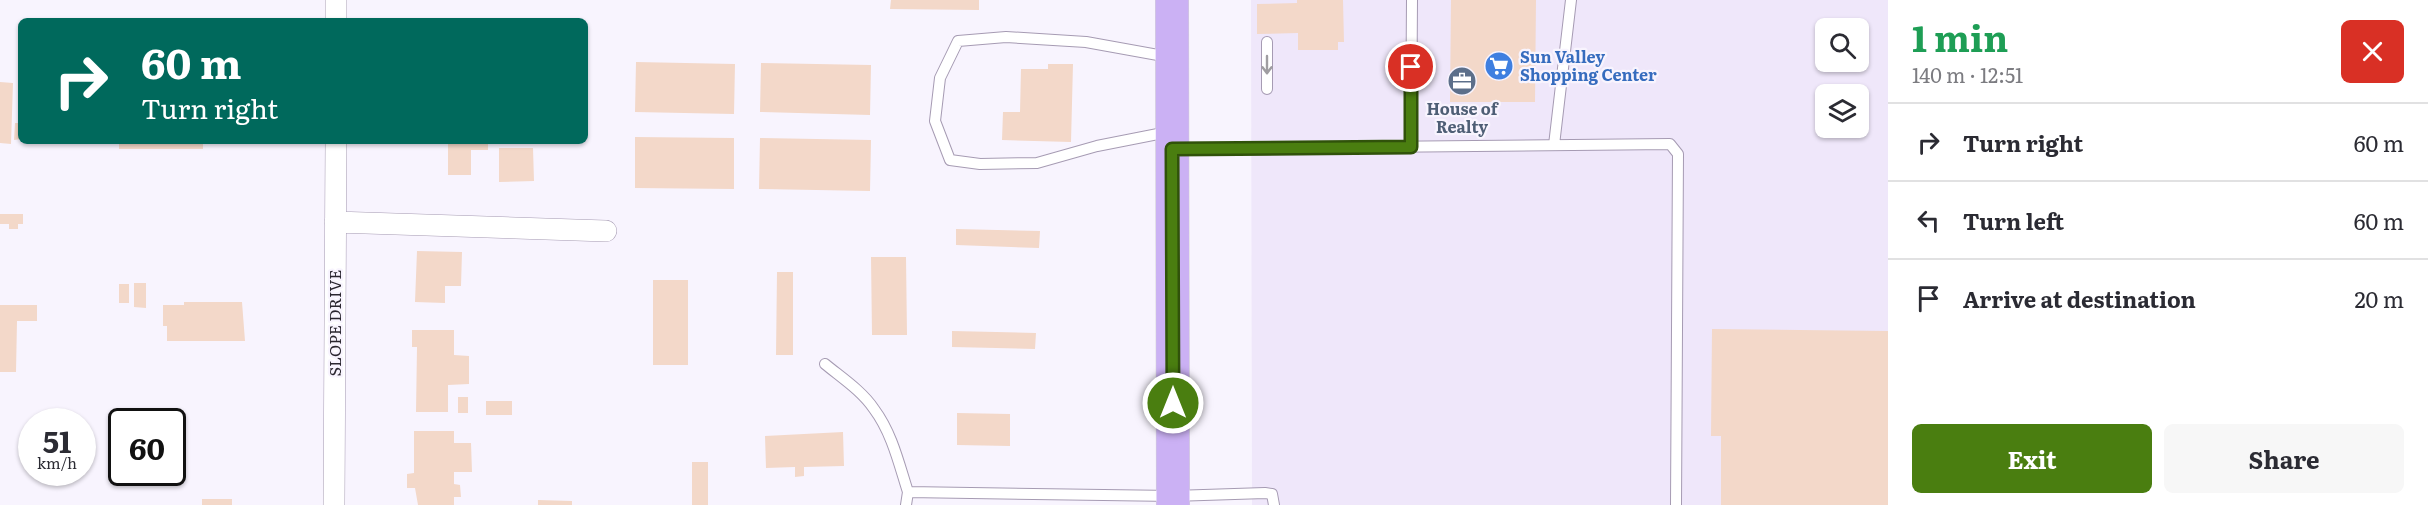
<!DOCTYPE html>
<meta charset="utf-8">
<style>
body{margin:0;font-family:Literata,serif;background:#f7f7f7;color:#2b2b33;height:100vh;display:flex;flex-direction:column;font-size:22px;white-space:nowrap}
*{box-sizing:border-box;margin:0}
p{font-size:20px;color:#7c7c81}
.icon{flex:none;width:33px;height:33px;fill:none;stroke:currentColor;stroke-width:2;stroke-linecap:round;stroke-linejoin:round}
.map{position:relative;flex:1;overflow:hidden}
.sheet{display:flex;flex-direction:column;background:#fff;width:540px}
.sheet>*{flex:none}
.top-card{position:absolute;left:18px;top:18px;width:570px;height:126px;border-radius:9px;box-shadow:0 2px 4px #0004;background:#00695c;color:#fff;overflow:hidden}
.buttons{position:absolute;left:1815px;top:18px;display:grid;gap:12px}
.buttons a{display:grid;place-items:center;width:54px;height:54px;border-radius:9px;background:#fff;box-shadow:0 2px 4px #0004;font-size:30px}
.speed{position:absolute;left:18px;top:408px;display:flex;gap:12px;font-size:30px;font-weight:700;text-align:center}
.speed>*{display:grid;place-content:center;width:78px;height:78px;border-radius:50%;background:#fff;box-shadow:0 2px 4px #0004;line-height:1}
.speed small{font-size:15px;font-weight:400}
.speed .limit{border:3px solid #111;border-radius:9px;background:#fff;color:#111}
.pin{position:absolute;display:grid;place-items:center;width:51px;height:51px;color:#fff;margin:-26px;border:3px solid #fff;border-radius:50%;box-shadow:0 2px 6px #0007}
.me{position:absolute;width:66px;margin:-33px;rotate:0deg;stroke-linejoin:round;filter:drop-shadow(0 0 4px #0008)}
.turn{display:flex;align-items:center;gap:21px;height:126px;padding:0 24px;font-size:27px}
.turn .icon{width:78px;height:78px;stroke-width:2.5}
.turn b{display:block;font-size:42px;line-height:51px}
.round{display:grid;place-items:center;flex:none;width:63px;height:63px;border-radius:9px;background:#f7f7f7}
.summary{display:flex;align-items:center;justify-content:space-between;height:102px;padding:0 24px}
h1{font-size:36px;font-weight:700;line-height:45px;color:#1e9e55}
.button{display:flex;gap:12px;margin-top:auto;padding:12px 24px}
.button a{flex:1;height:69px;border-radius:9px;background:#4a7e10;color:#fff;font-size:24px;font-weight:700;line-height:69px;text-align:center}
.button a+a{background:#f7f7f7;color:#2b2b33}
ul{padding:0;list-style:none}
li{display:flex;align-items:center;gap:18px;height:78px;padding:0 24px;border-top:2px solid #e1e1e2}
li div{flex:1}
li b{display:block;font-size:22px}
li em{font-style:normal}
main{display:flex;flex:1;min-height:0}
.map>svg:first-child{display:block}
.built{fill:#efe7fa;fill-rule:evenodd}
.building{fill:#f3d8c9}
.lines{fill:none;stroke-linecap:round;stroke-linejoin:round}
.lane-casing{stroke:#a69bb3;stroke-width:12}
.street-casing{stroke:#a69bb3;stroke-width:22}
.primary-casing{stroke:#d4d4d5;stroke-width:34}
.lane{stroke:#fff;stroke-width:10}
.street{stroke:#fff;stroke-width:21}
.primary{stroke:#cbb1f4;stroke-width:33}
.oneway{stroke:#9f9da1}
.route-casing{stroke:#30520a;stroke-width:15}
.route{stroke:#4a7e10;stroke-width:10}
.labels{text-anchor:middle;stroke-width:4.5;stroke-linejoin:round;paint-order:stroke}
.shop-label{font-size:16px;font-weight:bold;fill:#366cbe;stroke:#f8f4fe;text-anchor:start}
.service-label{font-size:16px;font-weight:bold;fill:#4e5e75;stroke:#f8f4fe}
.street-label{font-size:16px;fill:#2a262f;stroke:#f8f4fe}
</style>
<main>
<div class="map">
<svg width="1888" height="505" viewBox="0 0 1888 505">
<rect width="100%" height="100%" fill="#f8f4fe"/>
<path class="built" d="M1251 0H1888V505H1252ZM1826 28H1858V62H1826ZM1826 94H1858V128H1826Z"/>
<path class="building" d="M891 0H979V10L890 9Z
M1297 0H1343L1344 42H1338V50H1298V33L1257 34V4L1297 3Z
M1451 0H1536L1535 102H1450Z
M636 62 735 64 734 114 635 112Z
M761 63 871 65 870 115 760 112Z
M1048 64H1073L1071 142 1002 140 1003 112H1020L1021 69H1048Z
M0 82 13 83 11 144 0 143Z
M15 123H21V139L14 140Z
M635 137 734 138V189L635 188Z
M760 138 871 140 870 191 759 189Z
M119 141H203V149H119Z
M448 141H488V150H471V175H448Z
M499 148H533L534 181 499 182Z
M0 214H23V224H18V229H9V224H0Z
M956 229 1040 231 1039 248 956 245Z
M417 251 462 252 461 286H445V303L415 302Z
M871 257H906L907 335H872Z
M777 272H793V355H776Z
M653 280H688V365H653Z
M134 283H146V308L134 307Z
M119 284H129V303H119Z
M184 302H242L245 341H167V326H163V305H184Z
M0 305H37V321H17L16 372H0Z
M1712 329 1888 331V505H1721V436H1711Z
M412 330H454V355L469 356V384L448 385V412H416L417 347H412Z
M952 331 1036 333 1035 349 952 347Z
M458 397H468V413H458Z
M486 401H512V415H486Z
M957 413 1010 414V446L957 445Z
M414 431H454V443H471L472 472H454V484L460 485 461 497H454V505H418L415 488H407V474L414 473Z
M843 432 844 466 804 467V476L795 477V467L766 468 765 436Z
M692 462H708V505H692Z
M202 499H232V505H202Z
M538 500 572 501V505H538Z"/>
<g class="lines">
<g class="lane-casing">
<path id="lane" d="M1267 89V42
M1168 132 1097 146 1037 163 980 164 950 160 935 121 940 78 958 41 1006 37 1086 42 1169 57
M1554 145 1571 0
M1411 147 1412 0
M1175 149 1670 144 1678 154 1676 505
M825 364C842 378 862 391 874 409 892 433 899 464 908 492L1173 496 1265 493 1272 494 1274 505
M906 505 908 492"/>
</g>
<g class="street-casing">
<path id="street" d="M336 21V0
M335 222 606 231
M334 505 336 141"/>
</g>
<g class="primary-casing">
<path id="primary" d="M1172 0 1173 505"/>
</g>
<use href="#lane" class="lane"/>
<use href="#street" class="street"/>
<use href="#primary" class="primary"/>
</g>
<defs><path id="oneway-shaft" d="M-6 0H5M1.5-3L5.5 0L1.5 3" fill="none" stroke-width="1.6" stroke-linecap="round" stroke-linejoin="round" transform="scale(1.5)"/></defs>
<use class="oneway" href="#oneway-shaft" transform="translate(1267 65) rotate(90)"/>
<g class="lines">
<g class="route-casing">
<path id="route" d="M1173 403 1172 149 1411 147V67"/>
</g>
<use href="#route" class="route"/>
</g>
<defs>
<g id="supermarket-disc" transform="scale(1.5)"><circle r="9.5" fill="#3f7fe0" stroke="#f8f4fe"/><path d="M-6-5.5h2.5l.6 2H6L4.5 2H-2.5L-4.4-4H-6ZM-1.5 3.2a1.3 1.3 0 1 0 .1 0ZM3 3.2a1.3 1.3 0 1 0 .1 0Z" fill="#fff"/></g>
<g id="office-disc" transform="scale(1.5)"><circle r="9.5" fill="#5c6f8a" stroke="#f8f4fe"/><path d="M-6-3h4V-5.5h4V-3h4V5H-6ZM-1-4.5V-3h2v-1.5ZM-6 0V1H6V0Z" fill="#fff"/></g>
</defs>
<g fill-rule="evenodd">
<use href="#supermarket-disc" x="1499" y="66"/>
<use href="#office-disc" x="1462" y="81"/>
</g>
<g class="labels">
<g class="shop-label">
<text x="1520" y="63">Sun Valley<tspan x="1520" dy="18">Shopping Center</tspan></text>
</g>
<g class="service-label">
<text x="1462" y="115">House of<tspan x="1462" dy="18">Realty</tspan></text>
</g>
<g class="street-label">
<text transform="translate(335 323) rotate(-90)" y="6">SLOPE DRIVE</text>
</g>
</g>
</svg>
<div class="buttons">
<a><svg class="icon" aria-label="search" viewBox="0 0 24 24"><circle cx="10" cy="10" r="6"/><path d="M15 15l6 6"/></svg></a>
<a><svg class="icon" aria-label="layers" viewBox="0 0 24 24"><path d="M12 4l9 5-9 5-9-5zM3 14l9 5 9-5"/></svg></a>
</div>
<div class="speed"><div>51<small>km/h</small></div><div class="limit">60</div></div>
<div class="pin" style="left:1411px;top:67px;background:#d93025"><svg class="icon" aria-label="arrive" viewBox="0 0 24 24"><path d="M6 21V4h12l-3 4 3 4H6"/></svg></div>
<svg class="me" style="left:1173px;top:403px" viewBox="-20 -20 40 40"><circle r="17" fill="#4a7e10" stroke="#fff" stroke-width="3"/><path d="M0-11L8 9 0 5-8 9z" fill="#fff"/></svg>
<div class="top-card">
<div class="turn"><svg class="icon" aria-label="right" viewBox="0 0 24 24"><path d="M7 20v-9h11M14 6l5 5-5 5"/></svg><div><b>60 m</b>Turn right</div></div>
</div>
</div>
<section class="sheet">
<div class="summary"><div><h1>1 min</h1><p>140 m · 12:51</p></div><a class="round" style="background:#d93025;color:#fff"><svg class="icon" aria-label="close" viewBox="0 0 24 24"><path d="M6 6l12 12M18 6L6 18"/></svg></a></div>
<ul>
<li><svg class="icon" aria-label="right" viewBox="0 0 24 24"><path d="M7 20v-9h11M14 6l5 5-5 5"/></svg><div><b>Turn right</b></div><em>60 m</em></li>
<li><svg class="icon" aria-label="left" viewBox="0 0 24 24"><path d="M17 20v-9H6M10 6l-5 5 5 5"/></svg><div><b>Turn left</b></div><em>60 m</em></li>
<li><svg class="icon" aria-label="arrive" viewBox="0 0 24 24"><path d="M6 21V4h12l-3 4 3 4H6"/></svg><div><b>Arrive at destination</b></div><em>20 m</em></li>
</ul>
<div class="button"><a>Exit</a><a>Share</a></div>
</section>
</main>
